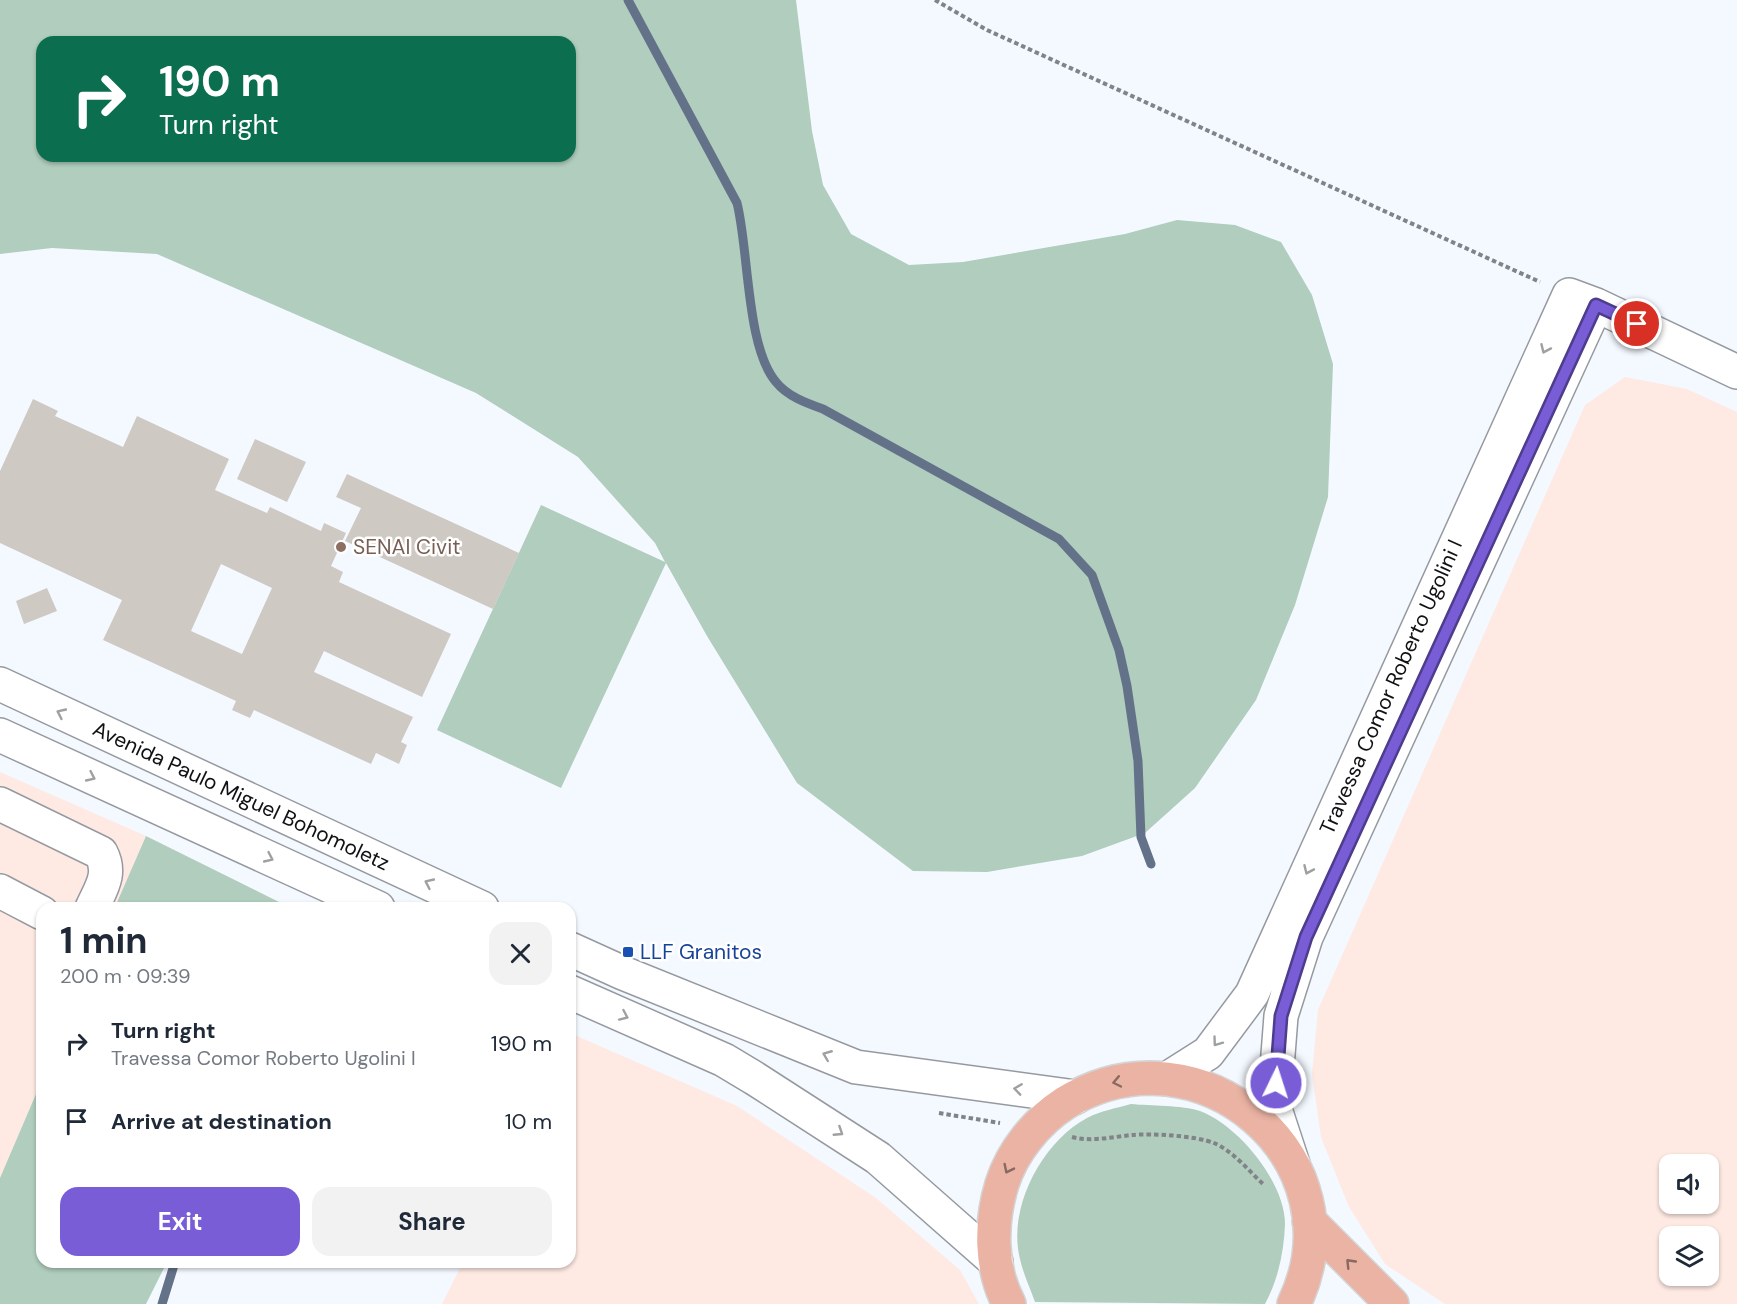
<!DOCTYPE html>
<meta charset="utf-8">
<style>
body{margin:0;font-family:"DM Sans",sans-serif;background:#f2f2f3;color:#1f2937;height:100vh;display:flex;flex-direction:column;font-size:22px;white-space:nowrap}
*{box-sizing:border-box;margin:0}
p{font-size:20px;color:#747a83}
.icon{flex:none;width:33px;height:33px;fill:none;stroke:currentColor;stroke-width:2;stroke-linecap:round;stroke-linejoin:round}
.map{position:relative;flex:1;overflow:hidden}
.details{position:absolute;left:36px;top:902px;width:540px;height:366px;display:flex;flex-direction:column;background:#fff;border-radius:18px;box-shadow:0 2px 4px #0004}
.details>*{flex:none}
.guide{position:absolute;left:36px;top:36px;width:540px;height:126px;border-radius:18px;box-shadow:0 2px 4px #0004;background:#0b6e4f;color:#fff;overflow:hidden}
.fabs{position:absolute;left:1659px;top:1154px;display:grid;gap:12px}
.fabs a{display:grid;place-items:center;width:60px;height:60px;border-radius:12px;background:#fff;box-shadow:0 2px 4px #0004;font-size:30px}
.pin{position:absolute;display:grid;place-items:center;width:51px;height:51px;color:#fff;margin:-26px;border:3px solid #fff;border-radius:50%;box-shadow:0 2px 6px #0007}
.me{position:absolute;width:66px;margin:-33px;rotate:4deg;stroke-linejoin:round;filter:drop-shadow(0 0 4px #0008)}
.turn{display:flex;align-items:center;gap:21px;height:126px;padding:0 24px;font-size:27px}
.turn .icon{width:78px;height:78px;stroke-width:2.5}
.turn b{display:block;font-size:42px;line-height:51px}
.round{display:grid;place-items:center;flex:none;width:63px;height:63px;border-radius:18px;background:#f2f2f3}
.overview{display:flex;align-items:center;justify-content:space-between;height:102px;padding:0 24px}
h1{font-size:36px;font-weight:700;line-height:45px}
.primary-button{display:flex;gap:12px;margin-top:auto;padding:12px 24px}
.primary-button a{flex:1;height:69px;border-radius:18px;background:#785dd7;color:#fff;font-size:24px;font-weight:700;line-height:69px;text-align:center}
.primary-button a+a{background:#f2f2f3;color:#1f2937}
ul{padding:0;list-style:none}
li{display:flex;align-items:center;gap:18px;height:78px;padding:0 24px}
li div{flex:1}
li b{display:block;font-size:22px}
li em{font-style:normal}
.map>svg:first-child{display:block}
.industrial{fill:#fee9e3;fill-rule:evenodd}
.green{fill:#b0cdbd;fill-rule:evenodd}
.lines{fill:none;stroke-linecap:round;stroke-linejoin:round}
.stream{stroke:#637289;stroke-width:9}
.building{fill:#cec9c3;fill-rule:evenodd}
.minor-casing{stroke:#969aa0;stroke-width:36}
.major-casing{stroke:#d4d4d5;stroke-width:36}
.path{stroke:#808387;stroke-width:4;stroke-dasharray:4.5 3;stroke-linecap:butt}
.minor{stroke:#fff;stroke-width:33}
.major{stroke:#eab3a3;stroke-width:33}
.oneway{stroke:#9fa0a1}
.oneway2{stroke:#886a62}
.route-casing{stroke:#4e3c8c;stroke-width:15}
.route{stroke:#785dd7;stroke-width:10}
.education-dot{fill:#8d6e63;stroke:#fff;stroke-width:2}
.transit-dot{fill:#1a4fb4;stroke:#fff;stroke-width:2}
.labels{text-anchor:middle;stroke-width:5;stroke-linejoin:round;paint-order:stroke}
.education-label{font-size:21px;fill:#785e54;stroke:#fff;text-anchor:start}
.street-label{font-size:21px;fill:#101113;stroke:#fff}
.transit-label{font-size:21px;fill:#164399;stroke:#fff;text-anchor:start}
</style>
<div class="map">
<svg width="1737" height="1304" viewBox="0 0 1737 1304">
<rect width="100%" height="100%" fill="#f4f9ff"/>
<path class="industrial" d="M1625 377 1687 389 1737 412V1304H1445L1385 1264 1349 1207 1321 1137 1312 1074 1318 1010 1585 405ZM1670 1164H1708V1203H1670ZM1670 1236H1708V1275H1670Z
M0 772 146 836 115 907 42 908V1080L0 1178Z
M570 1033 737 1106 876 1198 960 1270 979 1304H442L463 1262H570Z"/>
<path class="green" d="M0 0H796L812 131 823 185 851 234 909 265 963 262 1125 234 1177 220 1235 225 1281 242 1312 295 1333 364 1328 497 1295 605 1256 700 1195 788 1145 833 1082 856 987 872 913 871 797 783 707 636 666 563 561 788 437 730 541 505 665 562 655 543 578 457 476 393 157 254 52 248 0 254ZM42 42H570V156H42Z
M146 836 289 907H115Z
M42 1080V1262H167L146 1304H0V1178Z
M1131 1104C1150 1106 1182 1105 1200 1111 1238 1125 1285 1182 1285 1224 1284 1252 1278 1280 1265 1304L1035 1302C1030 1288 1023 1273 1020 1259 1007 1208 1042 1142 1087 1118 1100 1111 1117 1108 1131 1104Z"/>
<g class="lines">
<path class="stream" d="M628 0 737 203C749 250 746 347 776 382 787 396 806 403 823 409L1059 539 1092 575 1119 650 1127 686 1138 761 1141 837 1151 864
M162 1304 175 1262"/>
</g>
<path class="building" d="M33 399 58 411 55 416 123 447 137 416 229 459 215 490 267 513 270 507 321 531 324 523 346 533 331 566 343 572 339 582 451 634 422 697 324 651 314 672 413 717 401 742 407 745 399 764 376 753 371 764 254 710 250 718 232 710 236 701 103 640 122 600 0 543V471ZM221 564 272 588 242 654 191 631Z
M255 439 306 462 287 502 237 479Z
M347 474 519 553 493 609 345 541 361 508 336 497Z
M47 588 57 611 24 624 16 601Z"/>
<g class="lines">
<g class="minor-casing">
<path id="minor" d="M0 684 482 908
M0 735 378 908
M0 804 101 853C112 874 101 888 92 908
M0 891 42 913
M570 949 623 973 856 1067 1076 1097
M570 992 724 1060 754 1078 878 1158 996 1262
M1167 1079 1208 1053 1252 994 1569 295 1596 305 1737 372
M1293 1164 1274 1106 1281 1016 1306 937 1596 305"/>
</g>
<g class="major-casing">
<path id="major" d="M1309 1221 1392 1304
M1009 1304C990 1268 990 1223 1002 1184 1012 1152 1036 1122 1065 1103 1199 1020 1363 1160 1294 1304"/>
</g>
<path class="path" d="M935 0 987 30 1540 282
M939 1113 1000 1123
M1072 1137C1091 1142 1112 1137 1132 1135 1151 1133 1197 1136 1214 1143 1233 1151 1249 1171 1264 1185"/>
<use href="#minor" class="minor"/>
<use href="#major" class="major"/>
</g>
<defs><path id="oneway-chevron" d="M-2-3.5L2.5 0L-2 3.5" fill="none" stroke-width="1.6" stroke-linecap="round" stroke-linejoin="round" transform="scale(1.5)"/></defs>
<g class="oneway">
<use href="#oneway-chevron" transform="translate(1545 349) rotate(114)"/>
<use href="#oneway-chevron" transform="translate(61 713) rotate(-155)"/>
<use href="#oneway-chevron" transform="translate(91 777) rotate(25)"/>
<use href="#oneway-chevron" transform="translate(269 858) rotate(25)"/>
<use href="#oneway-chevron" transform="translate(1308 870) rotate(114)"/>
<use href="#oneway-chevron" transform="translate(429 883) rotate(-155)"/>
<use href="#oneway-chevron" transform="translate(624 1016) rotate(24)"/>
<use href="#oneway-chevron" transform="translate(1217 1042) rotate(126)"/>
<use href="#oneway-chevron" transform="translate(827 1055) rotate(-158)"/>
<use href="#oneway-chevron" transform="translate(1018 1089) rotate(-172)"/>
<use href="#oneway-chevron" transform="translate(839 1132) rotate(33)"/>
</g>
<g class="oneway2">
<use href="#oneway-chevron" transform="translate(1117 1082) rotate(168)"/>
<use href="#oneway-chevron" transform="translate(1008 1169) rotate(116)"/>
<use href="#oneway-chevron" transform="translate(1350 1263) rotate(-134)"/>
</g>
<g class="lines">
<g class="route-casing">
<path id="route" d="M1276 1083 1281 1016 1306 937 1596 305 1637 324"/>
</g>
<use href="#route" class="route"/>
</g>
<circle class="education-dot" cx="341" cy="547" r="6"/>
<rect class="transit-dot" x="622" y="946" width="12" height="12" rx="3"/>
<g class="labels">
<g class="education-label">
<text x="353" y="554">SENAI Civit</text>
</g>
<g class="street-label">
<text transform="translate(1391 687) rotate(-66)" y="7">Travessa Comor Roberto Ugolini I</text>
<text transform="translate(241 796) rotate(25)" y="7">Avenida Paulo Miguel Bohomoletz</text>
</g>
<g class="transit-label">
<text x="640" y="959">LLF Granitos</text>
</g>
</g>
</svg>
<div class="fabs">
<a><svg class="icon" aria-label="sound" viewBox="0 0 24 24"><path d="M4 9h4l5-4v14l-5-4H4zM17 9q2 3 0 6"/></svg></a>
<a><svg class="icon" aria-label="layers" viewBox="0 0 24 24"><path d="M12 4l9 5-9 5-9-5zM3 14l9 5 9-5"/></svg></a>
</div>
<div class="pin" style="left:1637px;top:324px;background:#d93025"><svg class="icon" aria-label="arrive" viewBox="0 0 24 24"><path d="M6 21V4h12l-3 4 3 4H6"/></svg></div>
<svg class="me" style="left:1276px;top:1083px" viewBox="-20 -20 40 40"><circle r="17" fill="#785dd7" stroke="#fff" stroke-width="3"/><path d="M0-11L8 9 0 5-8 9z" fill="#fff"/></svg>
<div class="guide">
<div class="turn"><svg class="icon" aria-label="right" viewBox="0 0 24 24"><path d="M7 20v-9h11M14 6l5 5-5 5"/></svg><div><b>190 m</b>Turn right</div></div>
</div>
<section class="details">
<div class="overview"><div><h1>1 min</h1><p>200 m · 09:39</p></div><a class="round"><svg class="icon" aria-label="close" viewBox="0 0 24 24"><path d="M6 6l12 12M18 6L6 18"/></svg></a></div>
<ul>
<li><svg class="icon" aria-label="right" viewBox="0 0 24 24"><path d="M7 20v-9h11M14 6l5 5-5 5"/></svg><div><b>Turn right</b><p>Travessa Comor Roberto Ugolini I</p></div><em>190 m</em></li>
<li><svg class="icon" aria-label="arrive" viewBox="0 0 24 24"><path d="M6 21V4h12l-3 4 3 4H6"/></svg><div><b>Arrive at destination</b></div><em>10 m</em></li>
</ul>
<div class="primary-button"><a>Exit</a><a>Share</a></div>
</section>
</div>
